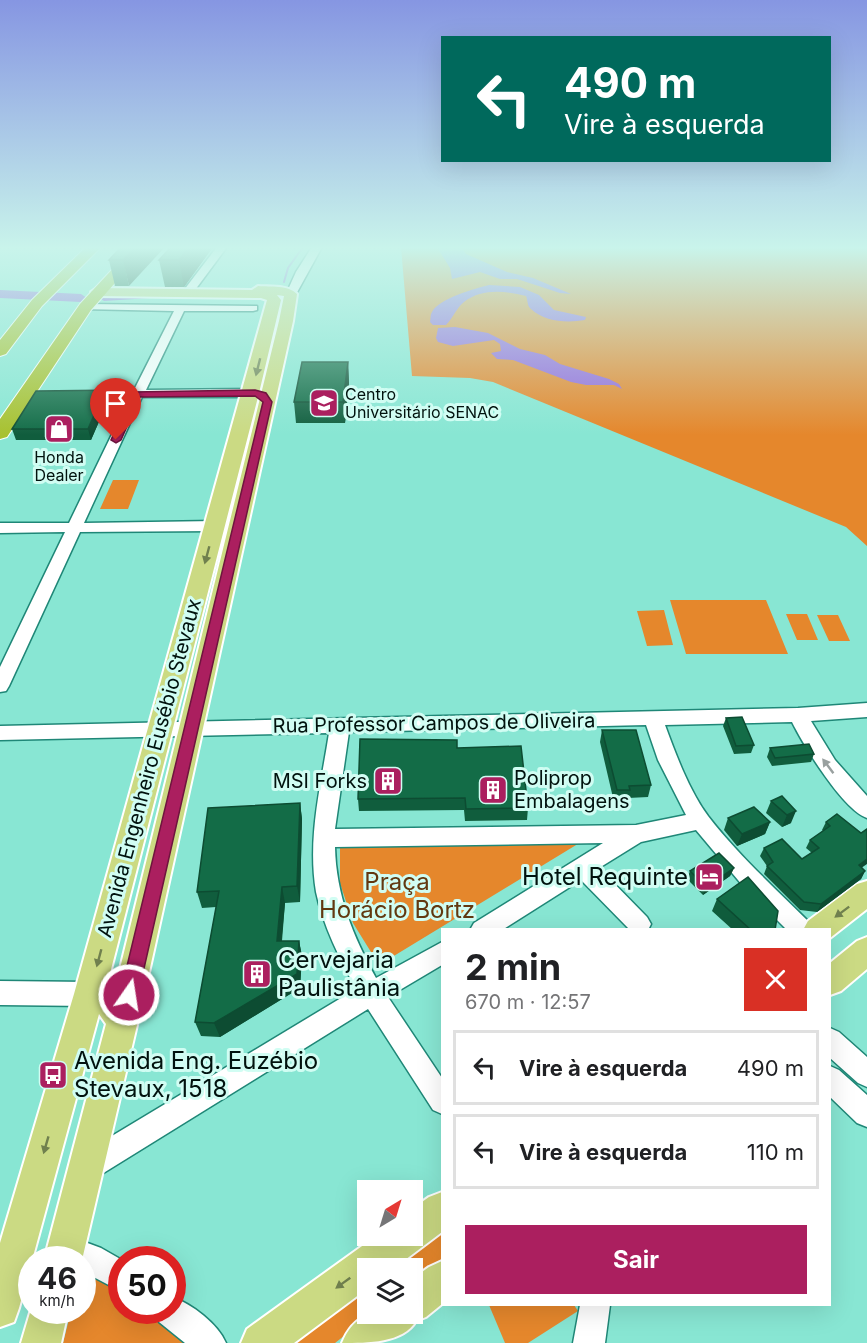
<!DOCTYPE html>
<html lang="pt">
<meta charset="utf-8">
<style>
body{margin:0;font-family:Inter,sans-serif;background:#f6f6f6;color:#202124;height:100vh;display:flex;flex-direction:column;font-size:22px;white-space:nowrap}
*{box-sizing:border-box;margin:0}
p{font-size:20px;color:#757577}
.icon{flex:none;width:33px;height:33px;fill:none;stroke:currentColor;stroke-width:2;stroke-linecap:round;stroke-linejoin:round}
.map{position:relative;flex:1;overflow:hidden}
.side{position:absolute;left:441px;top:928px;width:390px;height:378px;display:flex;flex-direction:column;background:#fff;border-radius:0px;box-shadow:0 6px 24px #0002}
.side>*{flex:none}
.guide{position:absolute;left:441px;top:36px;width:390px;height:126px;border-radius:0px;box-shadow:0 6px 24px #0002;background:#00695c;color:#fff;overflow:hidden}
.needle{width:39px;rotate:38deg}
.fabs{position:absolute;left:357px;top:1180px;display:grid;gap:12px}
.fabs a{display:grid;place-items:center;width:66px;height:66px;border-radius:0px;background:#fff;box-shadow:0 6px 24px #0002;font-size:30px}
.speed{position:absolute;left:18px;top:1246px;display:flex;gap:12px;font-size:30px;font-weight:700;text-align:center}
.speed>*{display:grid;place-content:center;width:78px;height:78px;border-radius:50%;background:#fff;box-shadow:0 6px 24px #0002;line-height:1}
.speed small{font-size:15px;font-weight:400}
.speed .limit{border:9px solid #d22;background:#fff;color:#111}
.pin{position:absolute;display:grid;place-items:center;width:51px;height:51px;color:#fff;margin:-62px -26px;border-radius:50% 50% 50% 0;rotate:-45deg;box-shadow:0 0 6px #0007}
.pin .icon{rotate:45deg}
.me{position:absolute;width:66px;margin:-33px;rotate:13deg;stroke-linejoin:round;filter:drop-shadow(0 0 4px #0008)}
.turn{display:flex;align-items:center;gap:21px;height:126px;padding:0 24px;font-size:27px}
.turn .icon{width:78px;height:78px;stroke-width:2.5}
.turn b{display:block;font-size:42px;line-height:51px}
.round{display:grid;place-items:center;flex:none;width:63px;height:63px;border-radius:0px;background:#f6f6f6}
.overview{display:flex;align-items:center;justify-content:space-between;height:102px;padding:0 24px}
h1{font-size:36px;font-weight:700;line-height:45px}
.action{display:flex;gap:12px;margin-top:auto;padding:12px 24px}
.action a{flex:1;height:69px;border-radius:0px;background:#ab1f5f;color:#fff;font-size:24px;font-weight:700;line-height:69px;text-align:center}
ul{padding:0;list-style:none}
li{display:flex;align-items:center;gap:18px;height:75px;margin:0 12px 9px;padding:0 12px;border:3px solid #e0e0e0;border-radius:0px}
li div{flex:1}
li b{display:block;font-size:22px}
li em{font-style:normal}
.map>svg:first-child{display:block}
.green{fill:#e5872c}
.water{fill:#9468d9}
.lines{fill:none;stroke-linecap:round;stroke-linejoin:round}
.stream{stroke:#9468d9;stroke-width:2}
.river{fill:#9468d9;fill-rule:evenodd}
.minor-casing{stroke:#1f8777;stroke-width:3}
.major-casing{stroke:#fff;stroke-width:4}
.highway-casing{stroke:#fff;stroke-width:2}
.minor{fill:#fff;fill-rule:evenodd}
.major{fill:#cbda83;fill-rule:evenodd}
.highway{fill:#a8c130;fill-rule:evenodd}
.wall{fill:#105d3d}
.shaded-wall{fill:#0d4c32}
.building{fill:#136c47;stroke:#0d4c32;stroke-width:1.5}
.oneway{fill:#70804e}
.oneway2{fill:#99a09f}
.route{fill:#ab1f5f;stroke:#6f143e;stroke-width:1.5}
.labels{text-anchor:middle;stroke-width:6;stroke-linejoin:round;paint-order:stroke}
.far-poi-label{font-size:16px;fill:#01120e;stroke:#d1fdf3;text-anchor:start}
.street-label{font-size:20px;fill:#01120e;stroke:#d1fdf3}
.poi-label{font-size:20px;fill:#01120e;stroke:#d1fdf3;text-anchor:start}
.near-poi-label{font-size:24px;fill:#01120e;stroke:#d1fdf3;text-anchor:start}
.near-park-label{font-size:24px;fill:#623810;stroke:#d1fdf3}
</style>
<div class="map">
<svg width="867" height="1343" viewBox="0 0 867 1343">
<rect width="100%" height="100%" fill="#88e6d3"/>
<path class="green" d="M401 247H867V546L846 527 493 382 470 378 412 376Z
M113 480H139L128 509H100Z
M670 600H766L788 654H686Z
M664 610 673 645 647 646 637 611Z
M786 614H807L818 640H797Z
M817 615H838L850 641H829Z
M586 839 379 965 353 923 340 883V847Z
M442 1227V1259L413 1283 412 1269H388Z
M82 1264 121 1285 122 1311H158L193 1343H63L71 1311H82Z
M367 1285 368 1314H372L335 1343H292Z
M489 1305H574L578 1311 528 1343H505Z"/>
<path class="water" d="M437 247H461L466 254 507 272 533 278 571 294 560 293 517 279H500L480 272 452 279 450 268Z
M489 285 520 287 539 295 554 310 586 317 585 320C567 323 545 322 531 309 527 306 528 301 526 296 506 291 482 288 464 302 457 307 453 318 446 325H433L430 322C431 318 430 315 432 312 438 299 476 288 489 285Z
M455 327 488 333 520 349 545 355 560 364 609 379 619 384 622 389 614 385H586L571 382 513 360 497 359 491 353 501 351 500 344 494 340 453 346 438 342 436 338 438 328Z"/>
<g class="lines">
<path class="stream" d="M284 282 288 268 303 247"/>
<path class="river" d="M0 290 81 294 87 298 81 302 0 298Z
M145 291 151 295 150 298 104 301 98 297 104 293Z"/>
<g class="minor-casing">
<path id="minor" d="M217 247H227L192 294H184V290Z
M312 247H322L295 296H287L286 294 296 272Z
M85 304 257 306V310L253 311H184L146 390 255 389 266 392 274 401 268 405 254 397H142L84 523 215 521 223 526 215 531 80 532 9 686 6 691 0 692V667L65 532 0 533V523H69L130 397 97 398 91 394 97 390H134L174 311 81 309 80 307Z
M867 703V717L811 721 835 760 867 796V818C843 810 804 746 792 722L665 725C676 755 689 790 708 816 738 855 776 889 810 923L814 930H787L743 886 696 830 641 842 599 868 647 917 651 924 648 930H630L581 880 502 930H470L474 923 603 843 335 847C336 895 353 936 376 978L442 942V965L388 997 442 1078V1114L433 1110 368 1009 97 1177 87 1181 77 1177 73 1167 77 1157 356 989C340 959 323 926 316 892 307 838 321 785 329 733L0 740V726L798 708ZM646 725 658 760 686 815 636 825 335 829 349 732Z
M0 981 89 982 98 986 101 994 98 1002 89 1006 0 1005Z
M830 1028 839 1032 867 1057V1087L858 1083 830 1058Z
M830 1066 839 1070 867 1095V1127L857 1123 830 1097Z
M66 1235 101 1248 122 1260V1292L82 1271V1260H55L51 1250 55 1239Z
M172 1297C192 1304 218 1324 226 1343H185L159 1322 154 1311H172Z
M580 1305H610L605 1343H573Z"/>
</g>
<g class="major-casing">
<path id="major" d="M258 286C271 287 288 285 297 294L293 321 144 995 82 1260H44L106 1024 99 1014 19 1308 14 1322 0 1327V1243L74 994 267 300 261 298 97 296 91 292 97 288 252 290ZM277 295 284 296 279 321 115 989 107 985 259 393 281 300Z
M867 881V909L830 938V930H803L808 921 857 884Z
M867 937V969L841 991 830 995V963L857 941Z
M442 1192V1232L393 1269H368V1288L294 1343H241L247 1329 376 1236H412V1209L429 1197Z
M442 1261V1304L426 1317 416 1321C403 1343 368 1343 342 1343 357 1307 379 1314 412 1314V1279L429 1267Z
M32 1306V1311H68L61 1343H21Z"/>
</g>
<g class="highway-casing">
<path id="highway" d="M86 247H101L42 306 6 354 0 356V340L32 300Z
M133 247H147L91 310 7 437 0 439V419L80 304Z"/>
</g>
<use href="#minor" class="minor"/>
<use href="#major" class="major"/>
<use href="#highway" class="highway"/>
</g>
<path class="wall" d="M121 247 129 286H115L109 260Z
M171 247H213L184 287H165L159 260Z
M348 362 349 383 345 423H296L294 402Z
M121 390 124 401 117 417H101L91 440H16L12 429Z
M726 718 754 745 751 753 734 754 723 726Z
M602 730 651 785 648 797 628 798 627 802H614L600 742Z
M457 748 528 808 527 820 465 821 464 810 359 811 358 799Z
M770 748 814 754 811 762 772 766 767 757Z
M782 796 791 823 782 827 766 813 771 801Z
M300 803 302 819 300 902 285 903 282 941H299L302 956 300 988 220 1037 201 1036 195 1022 216 907 202 908 197 892Z
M837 814 861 868 865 871 861 879 817 912 800 910 764 874 767 866 760 856 764 848 802 859 812 853 806 848 810 840 823 831 822 830 826 822Z
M728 818 770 822 765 834 737 846 724 830Z
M734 868 730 876 703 895 687 879 690 871Z
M717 899 775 930H733L712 911Z"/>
<path class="shaded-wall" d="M136 247H165L129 286 123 260Z
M189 247H213L184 287 179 260Z
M348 362 349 383 345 423 343 402Z
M121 390 124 401 117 417 114 406Z
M98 406 101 417 91 440 88 429Z
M300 803 302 819 300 902 297 886Z
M796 811 791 823 782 827 787 815Z
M770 822 765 834 737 846 742 834Z
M867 859V864L854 873 859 865Z
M734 868 730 876 703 895 706 887Z
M865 871 861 879 817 912 821 904Z
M282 887 285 903 280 956 277 941Z
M299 941 302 956 300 988 220 1037 214 1023Z"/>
<path class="building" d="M121 247H136L123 260H109Z
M171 247H189L179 260H159Z
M302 362H348L343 402H294Z
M121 390 114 406H98L88 429H12L36 391Z
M742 717 754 745 736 746 726 718Z
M602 730H636L651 785 629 786 630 790H617Z
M360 739 457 740V748L521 746 528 808 466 809 465 798 358 799Z
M809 744 814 754 775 758 770 748Z
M782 796 796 811 787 815 771 801Z
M300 803 297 886 282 887 277 941H299L297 974 214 1023 195 1022 219 891 197 892 208 808Z
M754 807 770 822 742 834 728 818Z
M837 814 861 833 867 829V859L859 865 865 871 821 904 804 902 767 866 773 862 764 848 782 839 802 859 819 848 810 840 830 826 826 822Z
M719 853 734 868 706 887 690 871Z
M748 877 778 911 775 930H751L717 899Z"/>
<defs><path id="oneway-solid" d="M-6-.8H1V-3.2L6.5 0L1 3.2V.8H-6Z" transform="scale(1.5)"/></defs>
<g class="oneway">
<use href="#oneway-solid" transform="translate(258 367) rotate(104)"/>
<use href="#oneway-solid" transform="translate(207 555) rotate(105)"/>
<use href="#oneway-solid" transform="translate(842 912) rotate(143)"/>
<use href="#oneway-solid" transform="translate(99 958) rotate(105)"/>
<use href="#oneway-solid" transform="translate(46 1145) rotate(106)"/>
<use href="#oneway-solid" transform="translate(343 1283) rotate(144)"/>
</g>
<use class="oneway2" href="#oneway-solid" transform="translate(828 766) rotate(-127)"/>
<linearGradient id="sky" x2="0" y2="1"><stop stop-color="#8696e2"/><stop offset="0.57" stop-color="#c9f4eb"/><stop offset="1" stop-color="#c9f4eb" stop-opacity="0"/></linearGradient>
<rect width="867" height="435" fill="url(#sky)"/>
<path class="route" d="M255 390 266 393 272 402 138 995 136 1001 129 1004 122 1001 120 995 263 402 255 396 140 397 121 440 116 443 111 440 133 392Z"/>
<defs>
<g id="university-square" transform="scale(1.5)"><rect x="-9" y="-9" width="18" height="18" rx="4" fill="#ab1f5f" stroke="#d1fdf3"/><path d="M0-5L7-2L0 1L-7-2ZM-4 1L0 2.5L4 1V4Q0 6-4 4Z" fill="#fff"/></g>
<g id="shop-square" transform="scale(1.5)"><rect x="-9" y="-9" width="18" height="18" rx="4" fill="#ab1f5f" stroke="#d1fdf3"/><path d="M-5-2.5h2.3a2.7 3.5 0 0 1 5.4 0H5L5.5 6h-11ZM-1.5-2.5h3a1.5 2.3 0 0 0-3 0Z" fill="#fff"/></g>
<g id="building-square" transform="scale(1.5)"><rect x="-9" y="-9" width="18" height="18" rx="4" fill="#ab1f5f" stroke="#d1fdf3"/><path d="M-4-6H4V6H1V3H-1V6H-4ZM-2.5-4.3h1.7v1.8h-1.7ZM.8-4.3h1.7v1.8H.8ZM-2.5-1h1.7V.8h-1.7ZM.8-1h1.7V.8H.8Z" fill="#fff"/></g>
<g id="hotel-square" transform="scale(1.5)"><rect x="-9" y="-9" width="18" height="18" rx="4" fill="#ab1f5f" stroke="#d1fdf3"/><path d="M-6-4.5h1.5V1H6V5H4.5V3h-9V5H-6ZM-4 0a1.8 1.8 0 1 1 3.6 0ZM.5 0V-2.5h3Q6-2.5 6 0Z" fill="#fff"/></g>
<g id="bus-square" transform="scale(1.5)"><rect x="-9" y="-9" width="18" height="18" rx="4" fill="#ab1f5f" stroke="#d1fdf3"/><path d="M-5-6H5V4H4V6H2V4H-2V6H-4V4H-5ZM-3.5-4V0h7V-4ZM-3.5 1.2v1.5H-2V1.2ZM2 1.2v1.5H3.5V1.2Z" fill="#fff"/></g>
</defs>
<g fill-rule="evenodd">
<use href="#university-square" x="324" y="403"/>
<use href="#shop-square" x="59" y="429"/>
<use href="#building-square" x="388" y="781"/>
<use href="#building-square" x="493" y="790"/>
<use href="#hotel-square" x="709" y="877"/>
<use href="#building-square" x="257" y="974"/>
<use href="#bus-square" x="53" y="1075"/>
</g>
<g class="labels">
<g class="far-poi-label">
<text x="345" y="400">Centro<tspan x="345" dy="18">Universitário SENAC</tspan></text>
<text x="59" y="463" text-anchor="middle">Honda<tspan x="59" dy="18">Dealer</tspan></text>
</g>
<g class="street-label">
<text transform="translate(434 723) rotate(-1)" y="7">Rua Professor Campos de Oliveira</text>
<text transform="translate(149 768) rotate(-75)" y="7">Avenida Engenheiro Eusébio Stevaux</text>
</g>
<g class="poi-label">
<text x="514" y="785">Poliprop<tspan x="514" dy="23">Embalagens</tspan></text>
<text x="367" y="788" text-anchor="end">MSI Forks</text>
</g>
<g class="near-poi-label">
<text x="688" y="885" text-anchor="end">Hotel Requinte</text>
<text x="278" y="968">Cervejaria<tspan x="278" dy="28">Paulistânia</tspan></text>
<text x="74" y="1069">Avenida Eng. Euzébio<tspan x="74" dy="28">Stevaux, 1518</tspan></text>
</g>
<g class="near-park-label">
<text x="397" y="890">Praça<tspan x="397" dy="28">Horácio Bortz</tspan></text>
</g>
</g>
</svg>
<div class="fabs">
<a><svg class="needle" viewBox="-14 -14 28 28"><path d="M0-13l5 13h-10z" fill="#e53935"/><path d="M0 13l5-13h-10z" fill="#757577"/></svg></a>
<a><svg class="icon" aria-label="layers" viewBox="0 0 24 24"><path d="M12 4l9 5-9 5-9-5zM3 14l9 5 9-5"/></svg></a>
</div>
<div class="speed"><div>46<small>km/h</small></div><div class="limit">50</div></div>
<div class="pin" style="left:116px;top:440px;background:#d93025"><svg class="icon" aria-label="arrive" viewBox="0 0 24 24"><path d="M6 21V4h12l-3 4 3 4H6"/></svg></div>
<svg class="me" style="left:129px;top:995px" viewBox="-20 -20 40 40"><circle r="17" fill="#ab1f5f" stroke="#fff" stroke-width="3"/><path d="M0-11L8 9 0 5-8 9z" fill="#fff"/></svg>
<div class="guide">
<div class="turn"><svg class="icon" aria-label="left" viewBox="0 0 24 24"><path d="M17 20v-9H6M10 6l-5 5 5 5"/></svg><div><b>490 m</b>Vire à esquerda</div></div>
</div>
<section class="side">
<div class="overview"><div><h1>2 min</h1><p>670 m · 12:57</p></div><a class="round" style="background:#d93025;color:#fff"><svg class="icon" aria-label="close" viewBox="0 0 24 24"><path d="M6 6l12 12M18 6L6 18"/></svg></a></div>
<ul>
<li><svg class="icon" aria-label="left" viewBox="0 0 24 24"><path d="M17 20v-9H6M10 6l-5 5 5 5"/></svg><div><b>Vire à esquerda</b></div><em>490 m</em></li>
<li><svg class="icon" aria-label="left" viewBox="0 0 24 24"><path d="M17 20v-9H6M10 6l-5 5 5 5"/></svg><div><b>Vire à esquerda</b></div><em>110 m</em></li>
</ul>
<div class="action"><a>Sair</a></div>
</section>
</div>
